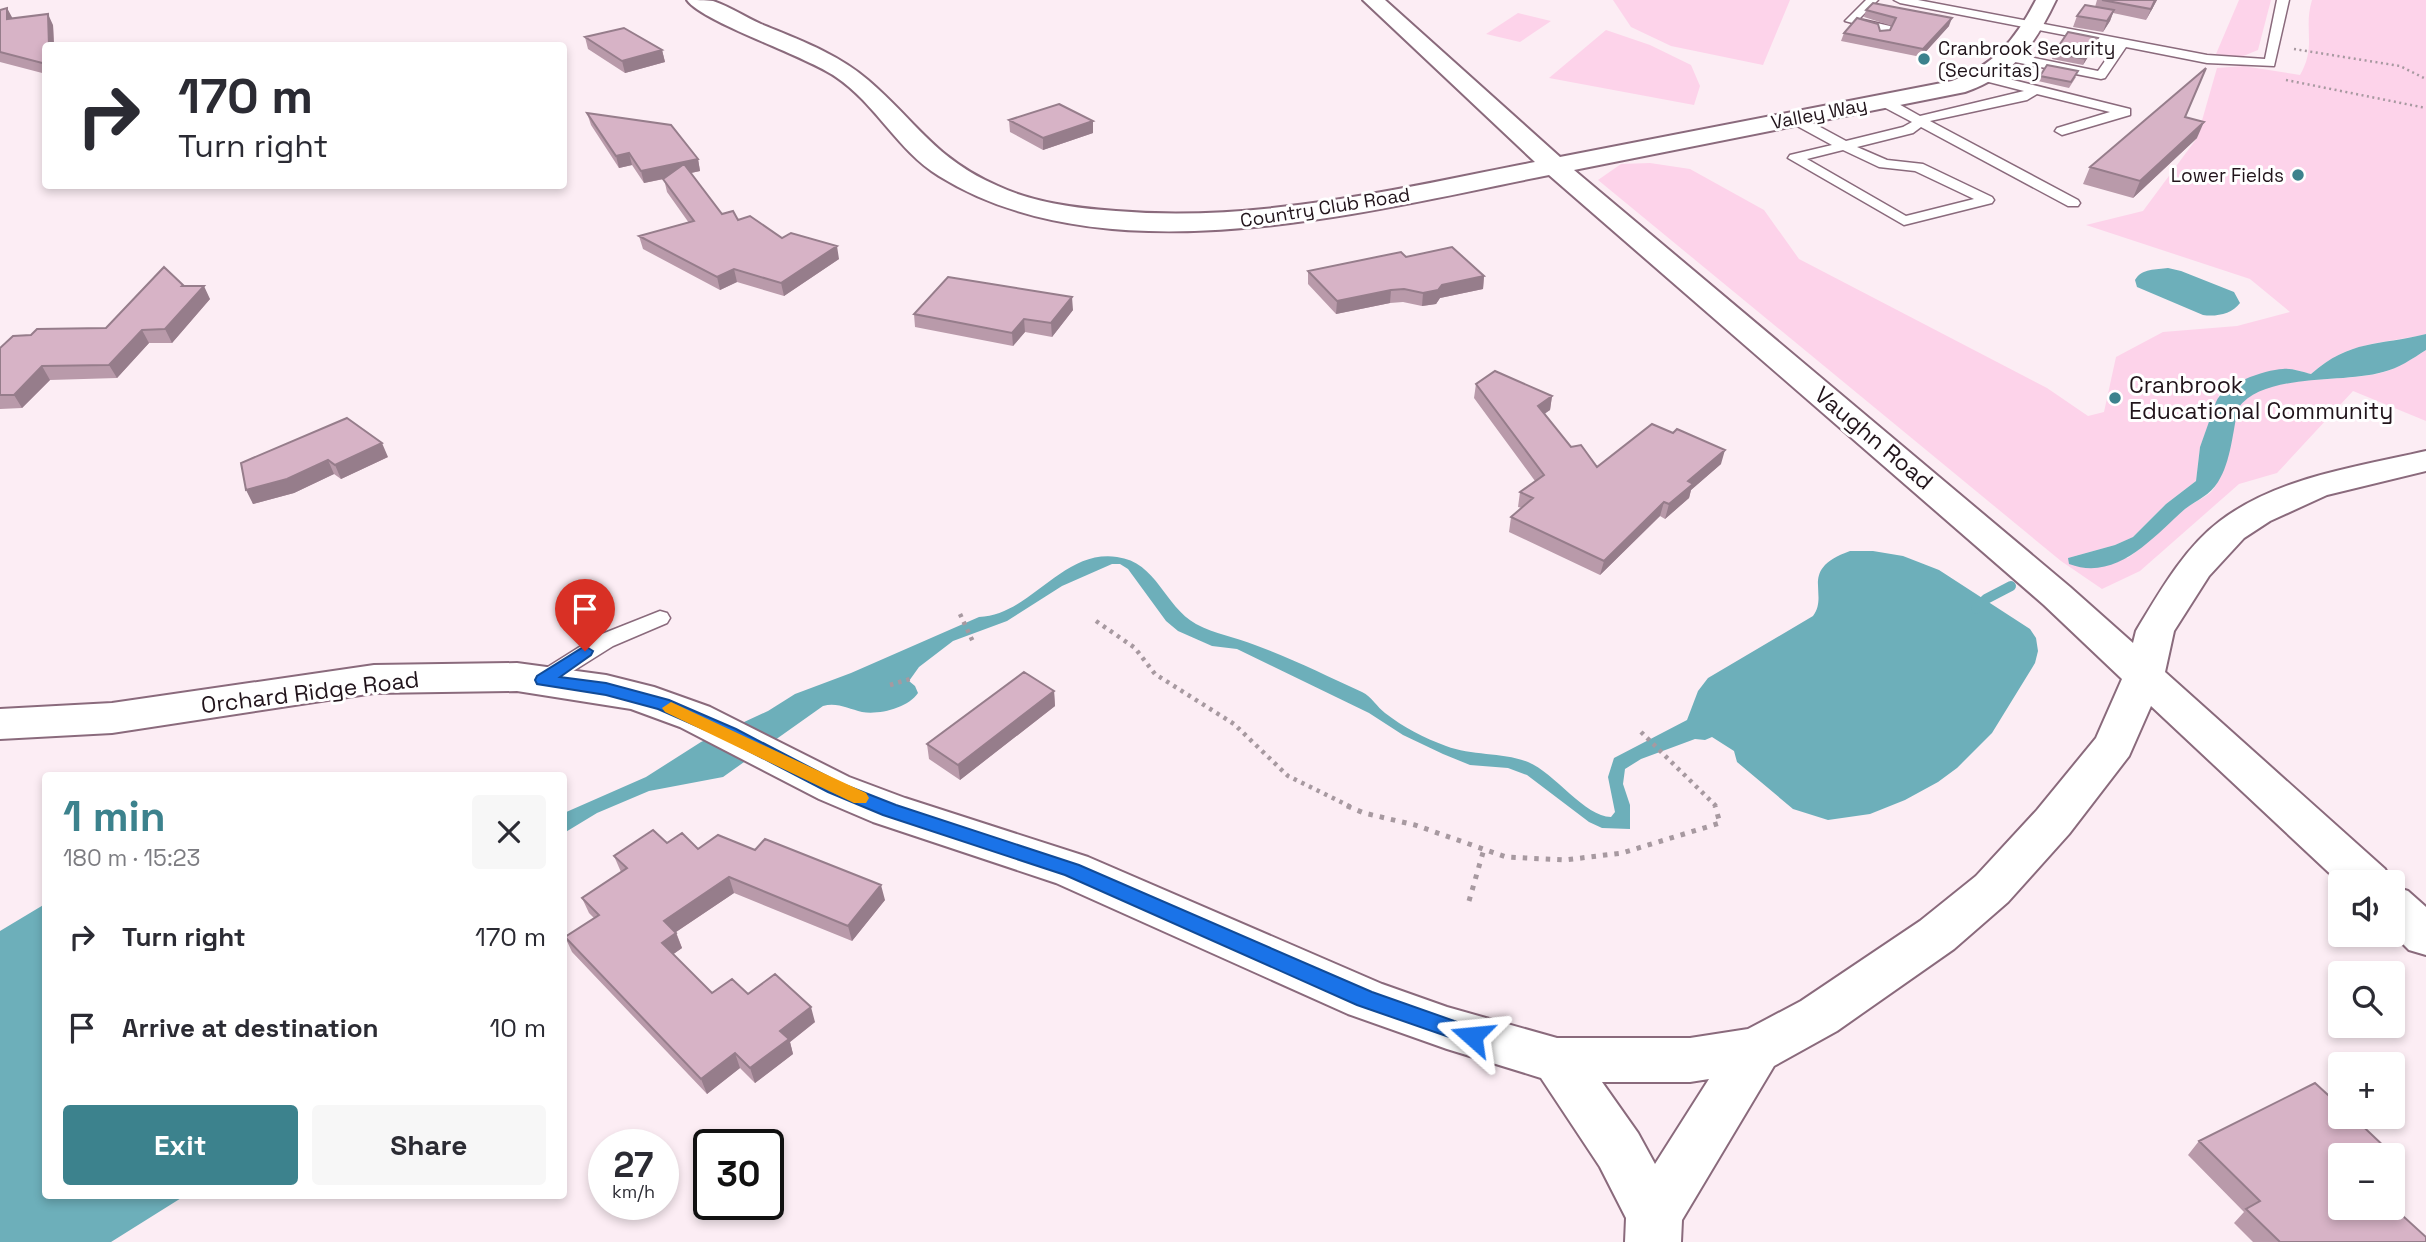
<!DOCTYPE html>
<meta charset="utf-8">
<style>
body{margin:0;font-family:"Space Grotesk",sans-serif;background:#f7f7f7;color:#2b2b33;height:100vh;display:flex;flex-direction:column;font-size:26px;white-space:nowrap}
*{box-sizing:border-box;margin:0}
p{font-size:23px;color:#7c7c81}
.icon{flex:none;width:38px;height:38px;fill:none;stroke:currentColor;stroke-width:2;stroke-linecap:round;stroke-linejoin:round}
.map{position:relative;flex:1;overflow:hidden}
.drawer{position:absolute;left:42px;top:772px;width:525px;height:427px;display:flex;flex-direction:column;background:#fff;border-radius:7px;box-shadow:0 4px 10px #0003}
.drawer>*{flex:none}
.banner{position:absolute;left:42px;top:42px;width:525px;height:147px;border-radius:7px;box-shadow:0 4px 10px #0003;background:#fff;color:#2b2b33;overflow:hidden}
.fabs{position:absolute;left:2328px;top:870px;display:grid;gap:14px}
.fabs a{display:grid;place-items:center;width:77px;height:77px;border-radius:7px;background:#fff;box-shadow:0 4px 10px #0003;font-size:35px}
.speed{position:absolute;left:588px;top:1129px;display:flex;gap:14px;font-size:35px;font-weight:700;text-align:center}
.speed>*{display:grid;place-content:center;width:91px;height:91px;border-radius:50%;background:#fff;box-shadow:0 4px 10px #0003;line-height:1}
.speed small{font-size:18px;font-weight:400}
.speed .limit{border:4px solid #111;border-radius:10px;background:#fff;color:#111}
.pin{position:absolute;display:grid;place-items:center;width:60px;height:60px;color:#fff;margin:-72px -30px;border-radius:50% 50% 50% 0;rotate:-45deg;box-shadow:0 0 7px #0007}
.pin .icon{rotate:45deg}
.me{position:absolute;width:77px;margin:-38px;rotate:288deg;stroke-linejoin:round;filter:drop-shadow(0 0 5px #0008)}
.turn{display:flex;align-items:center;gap:24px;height:147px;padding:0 21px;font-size:32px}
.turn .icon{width:91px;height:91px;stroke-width:2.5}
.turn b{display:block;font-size:49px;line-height:60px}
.round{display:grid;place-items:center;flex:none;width:74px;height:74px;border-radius:7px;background:#f7f7f7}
.overview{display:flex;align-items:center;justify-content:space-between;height:119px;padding:0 21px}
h1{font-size:42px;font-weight:700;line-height:52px;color:#3c828d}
.action{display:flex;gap:14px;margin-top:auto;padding:14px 21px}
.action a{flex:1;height:80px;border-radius:7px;background:#3c828d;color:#fff;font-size:28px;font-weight:700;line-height:80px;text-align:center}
.action a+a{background:#f7f7f7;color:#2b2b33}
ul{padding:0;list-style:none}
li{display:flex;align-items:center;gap:21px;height:91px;padding:0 21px}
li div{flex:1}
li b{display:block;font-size:26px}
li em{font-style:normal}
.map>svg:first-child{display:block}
.green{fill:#fdd3ea}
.water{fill:#6dafba}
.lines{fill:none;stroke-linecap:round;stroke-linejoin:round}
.stream{stroke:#6dafba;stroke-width:10}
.service-casing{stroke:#8a6a7c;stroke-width:3}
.minor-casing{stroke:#8a6a7c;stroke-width:4}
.path-far2{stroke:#a799a0;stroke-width:2.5;stroke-dasharray:2 3.5;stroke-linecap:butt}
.path-far1{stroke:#a799a0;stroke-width:4.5;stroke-dasharray:3.5 5;stroke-linecap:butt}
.path{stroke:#a799a0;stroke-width:5;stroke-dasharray:4.5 7;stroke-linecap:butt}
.service{fill:#fff;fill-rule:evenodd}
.minor{fill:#fff;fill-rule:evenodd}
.wall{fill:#b99aaa}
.shaded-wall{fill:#967d8b}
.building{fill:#d7b3c6;stroke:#967d8b;stroke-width:2}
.route{fill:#1a73e8;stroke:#114b97;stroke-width:2}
.slow{fill:#f59e0b}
.poi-dot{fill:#3c828d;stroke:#fff;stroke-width:2.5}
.labels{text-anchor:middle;stroke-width:6;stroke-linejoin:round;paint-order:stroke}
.far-poi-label{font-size:19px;fill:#21141b;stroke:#fff;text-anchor:start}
.far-street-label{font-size:19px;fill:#21141b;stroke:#fff}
.poi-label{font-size:23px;fill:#21141b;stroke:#fff;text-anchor:start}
.street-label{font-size:23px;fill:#21141b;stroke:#fff}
</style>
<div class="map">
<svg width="2426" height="1242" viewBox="0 0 2426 1242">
<rect width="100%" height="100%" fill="#fcedf4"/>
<path class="green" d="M1613 0H1790L1763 65 1671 46 1631 27Z
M2239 0H2271L2258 50 2241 57 2216 54Z
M2312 0H2426V334C2380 345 2349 340 2311 374L2291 369 2223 390 2219 395 2200 447 2196 481 2166 504 2133 537 2115 545 2068 558H2128C2149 542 2168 522 2189 506 2196 501 2206 497 2212 491 2232 467 2225 414 2247 397 2277 374 2346 383 2384 372 2400 367 2412 359 2426 350V421L2353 391 2277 473 2239 484 2140 571 2102 589 2061 561 1598 180 1621 164 1650 163 1690 169 1764 210 1799 259 2047 388 2088 416 2104 412 2116 357 2163 332 2237 326 2290 312 2250 279 2086 225 2143 211 2197 138 2217 68 2243 66 2300 75C2317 46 2303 29 2312 0Z
M1518 13 1551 21 1520 42 1486 34Z
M1606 30 1650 45 1691 65 1700 86 1694 105 1549 78Z"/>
<path class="water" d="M2168 268 2181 271 2234 292 2240 303C2232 314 2216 317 2203 315L2137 287 2135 280C2142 268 2156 270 2168 268Z
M2426 334V350C2412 359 2399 368 2383 372 2341 384 2265 372 2238 408 2233 430 2231 462 2218 482 2210 495 2197 500 2185 509 2153 537 2117 582 2069 564L2068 558 2115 545 2133 537 2166 504 2196 481 2200 447 2216 402C2223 384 2264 370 2283 369 2292 368 2302 372 2311 374 2351 339 2378 346 2426 334Z
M1850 551H1873L1903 556 1939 570 2030 629 2036 638 2038 651 2035 663 1992 733 1957 768 1938 782 1905 800 1870 814 1828 820 1793 809 1737 762 1734 751 1712 737 1705 740 1695 739 1641 759 1625 769 1623 784 1630 805V829L1602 828 1589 822 1527 775 1508 768 1470 765 1443 754 1403 735 1369 713 1237 649 1212 646 1178 631 1166 621 1128 569 1120 564H1112L1062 586 1007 621 953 641 919 667 909 681 915 686 918 693C908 708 879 715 862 712 849 709 837 702 823 706L723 777 649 791 597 813 564 833V813L646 777 701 742 768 711 795 694 851 673 979 617C1031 615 1062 549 1117 557 1157 562 1164 606 1196 624 1215 634 1235 637 1255 645 1291 658 1327 676 1362 692 1372 697 1377 707 1385 713 1403 727 1424 738 1446 746 1472 756 1503 752 1528 762 1555 773 1585 817 1611 817L1615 812 1608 777 1614 758 1687 720 1698 691 1708 678 1813 616C1830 593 1797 570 1850 551Z
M45 904 46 1195H186L111 1242H0V931Z"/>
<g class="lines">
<path class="stream" d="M1976 609 1986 599 2011 586"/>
<g class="service-casing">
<path id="service" d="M1866 0H1878L1859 19 1890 26 1892 28 1886 36H1878L1879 30 1845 21Z
M1894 0H1918L2207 55 2265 59 2277 0H2289L2274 66 2207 63 2126 47 2105 78 2101 79 2010 61 2004 57 2010 53 2098 71 2116 45 1900 3Z
M1985 73 2130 109V115L2062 135 2055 131 2057 128 2110 112 2037 94 2027 100 1930 121 2078 200 2080 203 2078 206H2068L1921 127 1913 133 1857 147 1887 160 1923 164 1992 197 1994 200 1992 203 1904 225 1788 158 1790 155 1832 145 1788 121V115H1798L1846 141 1903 127 1912 122 1878 104V98H1888L1920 116 2024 91 1981 80V74ZM1843 150 1879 167 1915 171 1974 199 1906 216 1807 159Z
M660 611 667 613 670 618 667 623 613 646 551 685 543 688 535 685 532 680 535 675 597 636Z"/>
</g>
<g class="minor-casing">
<path id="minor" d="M687 0C695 0 706 0 713 1 729 6 745 17 761 24 797 39 837 53 868 80 916 121 935 159 998 186 1034 203 1076 208 1116 211 1258 223 1397 189 1535 162L1363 0H1385L1560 157 1952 81C1994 66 2016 39 2036 0H2056C2034 46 2014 75 1965 92L1574 170 2070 587 2133 643 2136 631C2159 593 2184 548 2220 521 2278 477 2357 467 2426 451V471L2327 495 2270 521 2244 538 2209 576 2174 631 2165 672 2385 869 2392 882 2340 883 2151 706 2129 756 2069 834 2008 902 1954 949 1837 1031 1774 1066 1682 1220 1681 1242H1625L1626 1218 1600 1167 1541 1078 1447 1049 1348 1014 1056 883 873 822 819 799 680 727 631 709 517 691 374 693 112 733 0 739V709L112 703 374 665 517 663 606 675 654 687 710 707 849 777 905 798 1088 857 1382 984 1447 1007 1557 1038H1690L1748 1029 1801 1001 1920 921 1976 876 2037 810 2096 738 2122 679 2044 605 1549 175C1367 211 1108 281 939 176 898 151 876 104 836 77 806 56 702 22 687 0ZM1709 1079 1655 1164 1638 1133 1602 1082H1690Z
M2392 886 2408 891 2426 907V955L2409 950 2392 933Z"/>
</g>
<path class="path-far2" d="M2294 49 2400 66 2426 79
M2286 80 2426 108"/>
<path class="path-far1" d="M960 614 974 644
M1096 621 1135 648 1155 674 1234 724 1288 776 1351 807
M890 685 913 678
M1641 732 1717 807"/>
<path class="path" d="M1347 806 1364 813 1415 825 1506 857 1565 860 1622 853 1720 823 1715 806
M1469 901 1484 849"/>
<use href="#service" class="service"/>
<use href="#minor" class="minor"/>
</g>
<path class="wall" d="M2097 0H2157L2146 20 2113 13 2110 21 2103 32 2073 27 2077 16 2095 7Z
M7 8 12 19 53 25 54 46H46V74L0 62V10Z
M1866 10 1949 26 1921 57 1841 41 1844 33 1890 30 1892 26 1864 17Z
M585 37 662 50 665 62 625 73 588 49Z
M2096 44 2083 65 2052 59 2054 53Z
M2040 76 2076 77 2069 88 2038 81Z
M587 113 698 159 700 171 691 173 722 214 782 238 839 259 784 296 737 282 720 290 643 249 639 236 689 223 667 192 664 179 644 183 632 165 619 168 591 125Z
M2185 117 2197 138 2133 198 2083 184 2090 167Z
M1009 120 1093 121V133L1043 150 1010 132Z
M1406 257 1484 276 1483 289 1440 298 1436 304 1422 306 1403 302 1390 303 1336 314 1308 284V271Z
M183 285 184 286 210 299 172 343H149L117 378 50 380 22 408 0 409V348L31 335 106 328Z
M1073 310 1052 337 1025 332 1013 346 915 327 914 314Z
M1476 384 1552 396 1550 410 1544 413 1571 447 1597 467 1721 464 1691 490 1689 498 1665 519 1660 516 1600 575 1509 532 1511 517 1522 508 1518 507 1520 492 1535 481 1474 398Z
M388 457 341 479 334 474 294 493 253 504 241 463Z
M1054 691 1055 706 960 780 929 759 927 744Z
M667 843 698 849 885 900 852 941 734 893 676 932 682 948 673 954 712 993 748 994 815 1022 790 1042 793 1054 755 1083 740 1068 707 1094 572 952 565 937 594 918 589 913 582 898 621 872 614 856Z
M2199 1141 2389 1151 2385 1155H2340L2426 1242H2253L2234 1223 2244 1212 2188 1155Z"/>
<path class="shaded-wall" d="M2155 0H2157L2146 20 2151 9Z
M7 8 13 19H7Z
M2114 10 2110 21 2103 32 2107 21Z
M48 14 53 25 54 46H49Z
M1952 18 1949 26 1921 57 1923 49Z
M2098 38 2096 44 2083 65 2085 59Z
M662 50 665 62 625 73 622 61Z
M1093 121V133L1043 150V138Z
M2204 122 2197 138 2133 198 2140 181Z
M629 153 632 165 619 168 616 156Z
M698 159 700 171 644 183 641 171Z
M837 246 839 259 784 296 781 283Z
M734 269 737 282 720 290 717 277Z
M1484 276 1483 289 1440 298 1436 304 1422 306 1423 293 1442 285Z
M204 286 210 299 172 343 165 329Z
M1391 290 1390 303 1336 314 1337 301Z
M1072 297 1073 310 1052 337 1051 323Z
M1024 319 1025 332 1013 346 1012 333Z
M142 330 149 343 117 378 109 365Z
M42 366 50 380 22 408 14 395Z
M1552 396 1550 410 1536 420 1538 406Z
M382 443 388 457 341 479 335 465Z
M1725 450 1721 464 1691 490 1689 498 1665 519 1669 504 1688 481Z
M328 460 334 474 294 493 253 504 246 490Z
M1664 502 1660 516 1600 575 1604 561Z
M1054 691 1055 706 960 780 958 765Z
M729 877 734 893 670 936 664 921Z
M881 885 885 900 852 941 848 926Z
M676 933 682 948 668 958 662 943Z
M811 1007 815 1022 790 1042 793 1054 755 1083 750 1068 780 1031Z
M735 1053 740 1068 707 1094 701 1079Z"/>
<path class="building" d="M2102 0H2155L2151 9Z
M1873 3 1952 18 1923 49 1844 33 1857 18 1878 24 1880 31 1890 30 1896 18 1866 10Z
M2085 5 2114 10 2107 21 2077 16Z
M7 8V19L48 14 49 46H46V64L0 52V10Z
M624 28 662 50 622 61 585 37Z
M2068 32 2098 38 2085 59 2054 53Z
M2047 65 2078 71 2071 82 2040 76Z
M2206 68 2185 117 2204 122 2140 181 2090 167Z
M1059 104 1093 121 1043 138 1009 120Z
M587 113 671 125 698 159 641 171 629 153 616 156Z
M684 164 722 214 733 211 738 220 750 216 782 238 791 233 837 246 781 283 734 269 717 277 639 236 694 221 663 179Z
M1452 247 1484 276 1442 285 1438 290 1423 293 1404 289 1391 290 1337 301 1308 271 1401 252 1406 257Z
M164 267 183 285 182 286H204L165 329 142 330 109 365 42 366 14 395H0V348L13 336 31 335 37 329 106 328Z
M948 277 1072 297 1051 323 1024 319 1012 333 914 314Z
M1495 371 1552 396 1538 406 1571 447 1581 445 1597 467 1652 424 1673 433 1677 429 1725 450 1688 481 1693 484 1669 504 1664 502 1604 561 1511 517 1533 498 1520 492 1544 475 1476 384Z
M347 418 382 443 335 465 328 460 287 479 246 490 241 463Z
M1024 672 1054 691 958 765 927 744Z
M653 830 667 843 682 833 698 849 718 835 755 850 765 839 881 885 848 926 729 877 664 921 676 933 662 943 712 993 732 979 748 994 775 974 811 1007 780 1031 789 1039 750 1068 735 1053 701 1079 565 937 599 915 582 898 627 868 614 856Z
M2315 1083 2340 1106V1116H2352L2389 1151 2381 1155H2340V1208H2392V1206L2426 1237V1242H2280L2246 1209 2260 1201 2199 1141Z"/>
<path class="route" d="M585 646 593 651 591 655 560 677 606 683 669 700 736 729 840 783 896 805 1079 865 1372 992 1480 1030 1483 1036 1480 1043 1472 1045 1357 1005 1065 875 883 815 828 792 724 738 658 709 606 695 537 684 535 680 537 676Z"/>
<path class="slow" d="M671 702 866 793 869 798 866 803H854L665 712 662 708Z"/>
<g class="poi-dot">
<circle cx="1924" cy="59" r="7"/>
<circle cx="2298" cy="175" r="7"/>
<circle cx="2115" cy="398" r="7"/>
</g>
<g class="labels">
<g class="far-poi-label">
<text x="1938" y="55">Cranbrook Security<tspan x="1938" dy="22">(Securitas)</tspan></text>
<text x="2284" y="182" text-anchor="end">Lower Fields</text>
</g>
<g class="far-street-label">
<text transform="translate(1819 113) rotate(-11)" y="7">Valley Way</text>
<text transform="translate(1325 207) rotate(-9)" y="7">Country Club Road</text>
</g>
<g class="poi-label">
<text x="2129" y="393">Cranbrook<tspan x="2129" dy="26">Educational Community</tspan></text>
</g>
<g class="street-label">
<text transform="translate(1874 438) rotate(40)" y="8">Vaughn Road</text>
<text transform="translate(310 692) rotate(-7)" y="8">Orchard Ridge Road</text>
</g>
</g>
</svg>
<div class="fabs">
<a><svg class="icon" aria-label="sound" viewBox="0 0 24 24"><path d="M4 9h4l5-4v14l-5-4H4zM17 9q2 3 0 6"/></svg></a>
<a><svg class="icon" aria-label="search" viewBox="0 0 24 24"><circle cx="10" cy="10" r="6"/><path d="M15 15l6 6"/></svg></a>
<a>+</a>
<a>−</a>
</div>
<div class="speed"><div>27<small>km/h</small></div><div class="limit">30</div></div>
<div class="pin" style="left:585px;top:651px;background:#d93025"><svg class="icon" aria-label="arrive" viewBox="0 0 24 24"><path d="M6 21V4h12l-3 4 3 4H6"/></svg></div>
<svg class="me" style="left:1472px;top:1036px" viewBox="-20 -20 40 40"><path d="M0-17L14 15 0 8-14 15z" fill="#1a73e8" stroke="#fff" stroke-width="4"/></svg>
<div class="banner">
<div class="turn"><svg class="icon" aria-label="right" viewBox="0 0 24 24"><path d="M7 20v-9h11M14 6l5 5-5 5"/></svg><div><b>170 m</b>Turn right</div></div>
</div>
<section class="drawer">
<div class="overview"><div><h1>1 min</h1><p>180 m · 15:23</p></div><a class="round"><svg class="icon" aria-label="close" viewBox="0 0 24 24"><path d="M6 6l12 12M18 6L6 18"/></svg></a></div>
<ul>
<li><svg class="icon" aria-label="right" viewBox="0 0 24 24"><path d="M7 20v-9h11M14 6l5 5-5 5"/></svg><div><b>Turn right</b></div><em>170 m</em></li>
<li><svg class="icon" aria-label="arrive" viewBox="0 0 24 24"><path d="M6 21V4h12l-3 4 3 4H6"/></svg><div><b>Arrive at destination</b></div><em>10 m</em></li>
</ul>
<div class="action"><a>Exit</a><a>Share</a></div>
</section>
</div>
